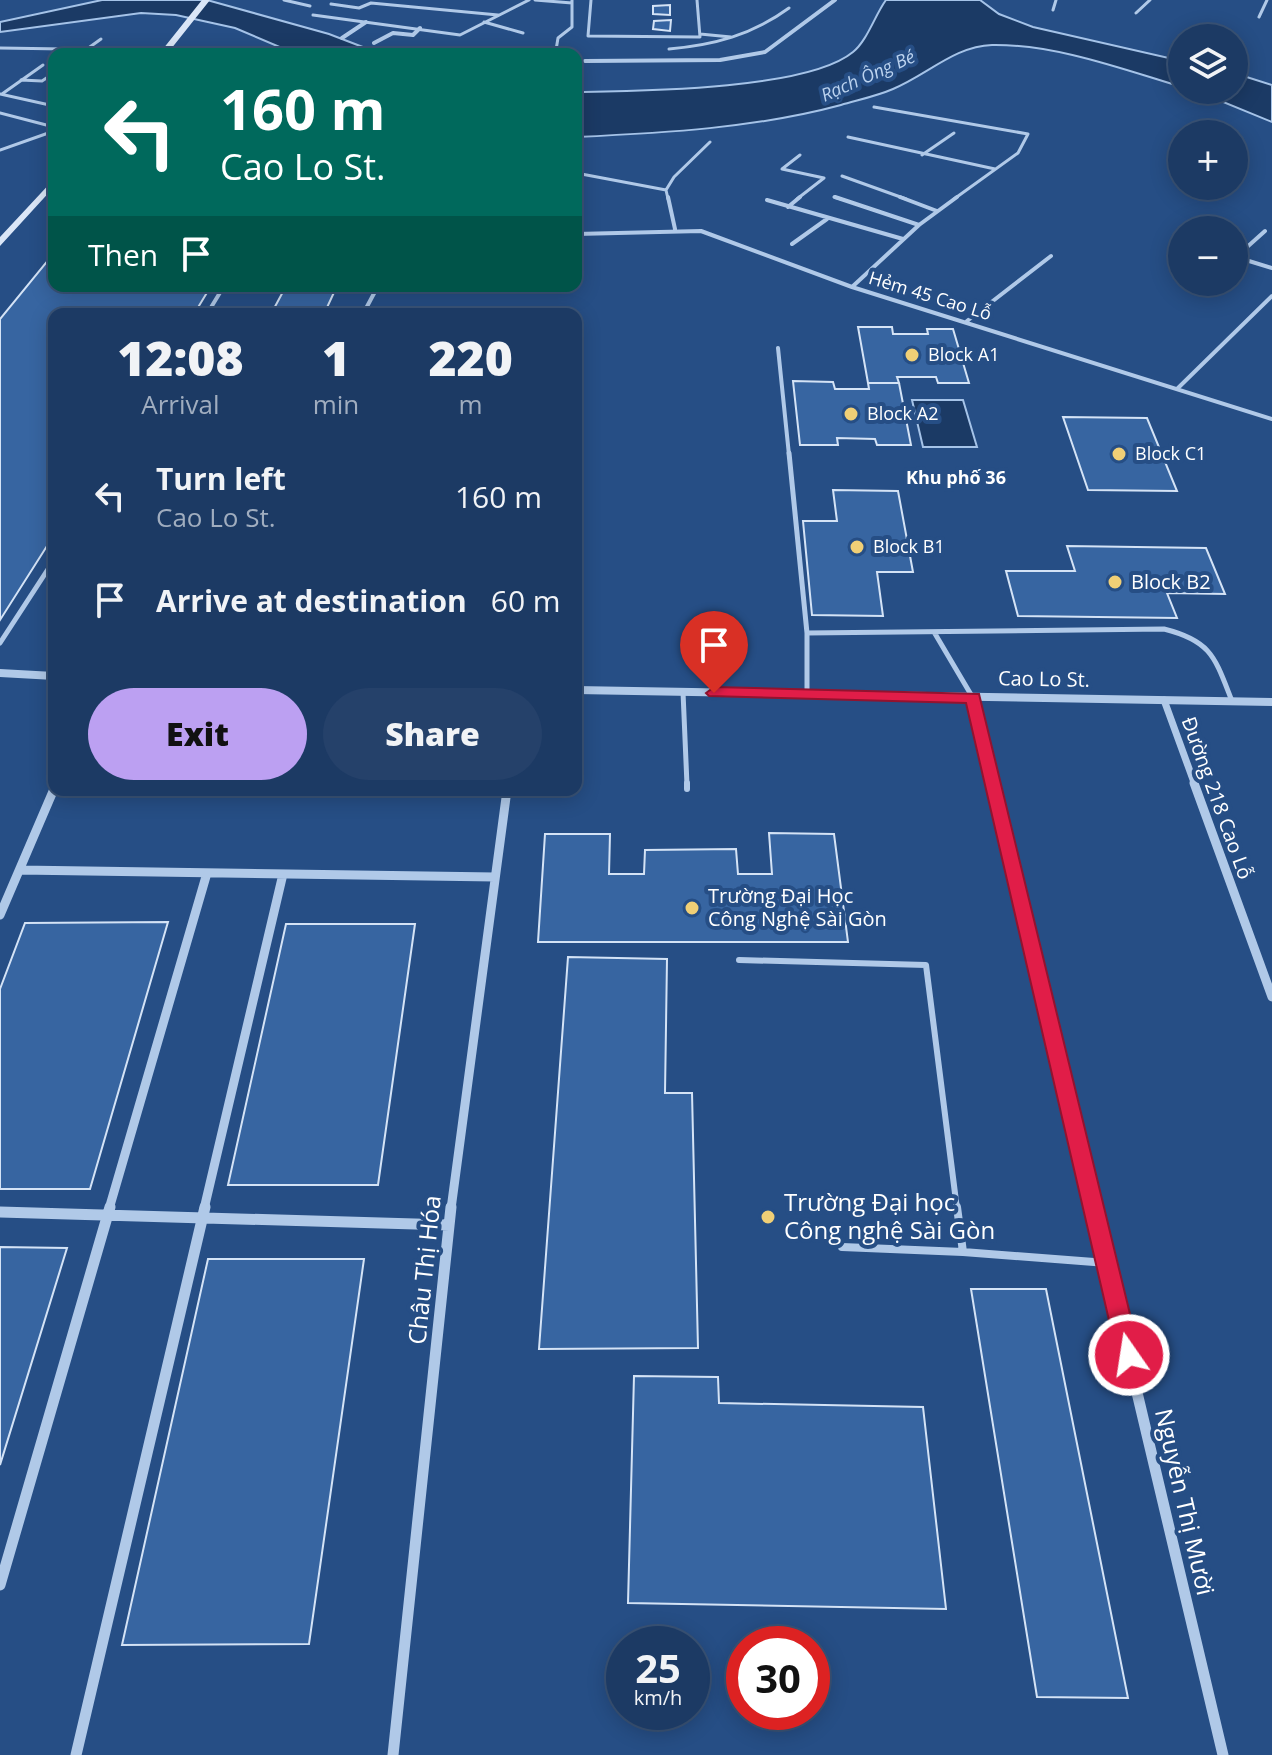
<!DOCTYPE html>
<meta charset="utf-8">
<style>
body{margin:0;font-family:"Open Sans",sans-serif;background:#25416a;color:#f1f3f6;height:100vh;display:flex;flex-direction:column;font-size:30px;white-space:nowrap}
*{box-sizing:border-box;margin:0}
p{font-size:26px;color:#a0adbf}
.icon{flex:none;width:44px;height:44px;fill:none;stroke:currentColor;stroke-width:2;stroke-linecap:round;stroke-linejoin:round}
.map{position:relative;flex:1;overflow:hidden}
.panel{position:absolute;left:48px;top:308px;width:534px;height:488px;display:flex;flex-direction:column;background:#1c3a64;border-radius:16px;box-shadow:0 4px 20px #0003,0 0 0 2px #3a5478}
.panel>*{flex:none}
.top-card{position:absolute;left:48px;top:48px;width:534px;height:244px;border-radius:16px;box-shadow:0 4px 20px #0003,0 0 0 2px #3a5478;background:#00695c;color:#fff;overflow:hidden}
.controls{position:absolute;left:1168px;top:24px;display:grid;gap:16px}
.controls a{display:grid;place-items:center;width:80px;height:80px;border-radius:50%;background:#1c3a64;box-shadow:0 4px 20px #0003,0 0 0 2px #3a5478;font-size:40px}
.speed{position:absolute;left:606px;top:1626px;display:flex;gap:16px;font-size:40px;font-weight:700;text-align:center}
.speed>*{display:grid;place-content:center;width:104px;height:104px;border-radius:50%;background:#1c3a64;box-shadow:0 4px 20px #0003,0 0 0 2px #3a5478;line-height:1}
.speed small{font-size:20px;font-weight:400}
.speed .limit{border:12px solid #d22;background:#fff;color:#111}
.pin{position:absolute;display:grid;place-items:center;width:68px;height:68px;color:#fff;margin:-82px -34px;border-radius:50% 50% 50% 0;rotate:-45deg;box-shadow:0 0 8px #0007}
.pin .icon{rotate:45deg}
.me{position:absolute;width:88px;margin:-44px;rotate:347deg;stroke-linejoin:round;filter:drop-shadow(0 0 6px #0008)}
.turn{display:flex;align-items:center;gap:28px;height:168px;padding:0 40px;font-size:36px}
.turn .icon{width:104px;height:104px;stroke-width:2.5}
.turn b{display:block;font-size:56px;line-height:68px}
.then{display:flex;align-items:center;height:76px;padding:0 40px;background:#0003;gap:16px;font-size:30px}
.eta{display:flex;justify-content:space-evenly;align-items:center;height:136px;text-align:center}
.eta b{font-size:48px;font-weight:800;line-height:56px}
.primary-button{display:flex;gap:16px;margin-top:auto;padding:16px 40px}
.primary-button a{flex:1;height:92px;border-radius:48px;background:#bca0f2;color:#111;font-size:32px;font-weight:800;line-height:92px;text-align:center}
.primary-button a+a{background:#25416a;color:#f1f3f6}
ul{padding:0;list-style:none}
li{display:flex;align-items:center;gap:24px;height:104px;padding:0 40px}
li div{flex:1}
li b{display:block;font-size:30px}
li em{font-style:normal}
.map>svg:first-child{display:block}
.water{fill:#1b3a65;stroke:#a5c3e8;stroke-width:2}
.building{fill:#3765a1;stroke:#d4e3f6;stroke-width:2}
.lines{fill:none;stroke-linecap:round;stroke-linejoin:round}
.service-far4{stroke:#b0c9e8;stroke-width:3}
.service-far3{stroke:#b0c9e8;stroke-width:4}
.service-far2{stroke:#b0c9e8;stroke-width:5}
.service-far1{stroke:#b0c9e8;stroke-width:6}
.service{stroke:#b0c9e8;stroke-width:8}
.minor-far3{stroke:#b0c9e8;stroke-width:4}
.minor-far2{stroke:#b0c9e8;stroke-width:7}
.minor-far1{stroke:#b0c9e8;stroke-width:9}
.minor{stroke:#b0c9e8;stroke-width:11}
.tertiary{fill:#b0c9e8;fill-rule:evenodd}
.secondary{fill:#dae6f7;fill-rule:evenodd}
.route{fill:#e11d48;stroke:#92132f;stroke-width:2}
.poi-dot{fill:#f0cf76;stroke:#264e85;stroke-width:3}
.labels{text-anchor:middle;stroke-width:8;stroke-linejoin:round;paint-order:stroke}
.far-water-label{font-size:18px;font-style:italic;fill:#bcd3ef;stroke:#264e85}
.far-street-label{font-size:18px;fill:#fff;stroke:#264e85}
.far-poi-label{font-size:18px;fill:#fff;stroke:#264e85;text-anchor:start}
.far-neighbourhood-label{font-size:18px;font-weight:bold;fill:#fff;stroke:#264e85}
.poi-label{font-size:20px;fill:#fff;stroke:#264e85;text-anchor:start}
.street-label{font-size:20px;fill:#fff;stroke:#264e85}
.near-poi-label{font-size:24px;fill:#fff;stroke:#264e85;text-anchor:start}
.near-street-label{font-size:24px;fill:#fff;stroke:#264e85}
</style>
<div class="map">
<svg width="1272" height="1755" viewBox="0 0 1272 1755">
<rect width="100%" height="100%" fill="#264e85"/>
<path class="water" d="M102 0H207L329 34 381 54H296L235 28 176 15 141 13 0 32V22Z
M886 0H980L999 14 1033 27 1182 61V87C1122 69 1055 44 992 45 955 46 927 75 893 89 877 96 858 100 841 105 756 128 664 133 576 137V92C640 91 807 90 853 52 867 41 875 15 886 0Z
M1234 73 1272 85V122L1194 90H1234Z
M912 400H963L977 447H923Z"/>
<path class="building" d="M670 5V15L653 14V6Z
M671 20 670 31 653 29 654 21Z
M54 253V286H211L194 314H54V535L0 620V319Z
M282 286H337L324 314H271L285 288Z
M858 327H892L893 334H928L927 329H953L969 383H938L936 377H897L899 383H868Z
M793 381 833 382 835 389H869L868 383H899L911 445H877L875 439 837 438 838 445H800Z
M1063 417 1147 418 1177 491 1088 490Z
M833 490 898 491 913 572H877L883 616 812 615 803 521H837Z
M1067 546 1206 548 1225 594 1167 593 1177 618 1018 616 1006 571H1075Z
M769 833 834 834 848 942H538L545 834H610L609 874H644L645 850 736 849 738 874H772Z
M168 922 90 1189H0V989L25 923Z
M286 924H415L378 1185H228Z
M568 957 667 959 665 1093H692L698 1348 539 1349Z
M0 1247 67 1248 0 1465Z
M208 1259H364L309 1644 122 1645Z
M971 1289H1046L1128 1698 1037 1697Z
M634 1376 718 1377 719 1403 923 1407 946 1609 628 1603Z"/>
<g class="lines">
<path class="service-far4" d="M284 0 310 6
M535 0 572 3
M591 0 588 36 700 37 697 0
M331 4 359 8 371 3 498 15
M1053 10 1056 0
M1136 13 1150 0
M313 15 460 35 529 0
M1259 17 1267 0
M484 22 523 33
M700 34 731 37
M0 48 64 49
M669 49C714 45 752 35 789 8
M427 50H556L558 38 572 27V0
M80 54 101 39
M21 80 42 81 54 73
M0 94 54 106
M2 94 43 65
M874 107 1028 134 1018 153 954 199
M0 113 54 127
M848 137 995 169
M0 150 54 131
M922 155 954 133
M576 173 666 190 668 199
M842 176 906 199
M666 190 674 177 710 142
M834 197 841 199
M797 199 824 178 782 169 800 155"/>
<path class="service-far3" d="M668 197 675 229
M835 197 919 225
M900 197 937 211
M767 200 903 239
M788 207 800 197
M1265 231 1236 257 1272 268
M576 234 701 231 852 287 1272 419
M792 244 827 219
M852 287 919 225 957 197
M207 314 224 286
M363 314 378 286
M967 321 1051 256
M778 348 789 455
M1178 388 1272 296"/>
<path class="service-far2" d="M789 453 807 633V694
M934 632 973 698
M807 633 1164 629C1212 641 1215 658 1232 701
M0 643 54 560
M683 692 687 785"/>
<path class="service-far1" d="M687 783V789
M739 960 926 965 957 1209"/>
<path class="service" d="M957 1207 963 1252 1107 1263
M842 1247 963 1252"/>
<path class="minor-far3" d="M342 38 366 22
M374 43 393 33 413 35 420 28
M585 61 720 60 765 52 835 0"/>
<path class="minor-far2" d="M973 698 993 785
M1164 700 1195 785"/>
<path class="minor-far1" d="M993 783 1094 1209
M1194 783 1272 997
M20 870 495 877
M0 915 54 789
M109 1209 207 873
M204 1209 283 874
M451 1209 507 790"/>
<path class="minor" d="M1093 1207 1223 1755
M0 1212 449 1225
M0 1585 110 1207
M76 1755 205 1207
M393 1755 451 1207"/>
<path class="tertiary" d="M0 669 54 672V680L0 677Z
M576 686 1272 698V706L576 694Z"/>
<path class="secondary" d="M202 0H210L167 54H159Z
M54 179V187L0 246V237Z"/>
</g>
<path class="route" d="M714 687 979 694 1140 1355 1137 1364 1129 1367 1120 1364 1117 1355 966 703 709 696 706 693Z"/>
<g class="poi-dot">
<circle cx="912" cy="355" r="8"/>
<circle cx="851" cy="414" r="8"/>
<circle cx="1119" cy="454" r="8"/>
<circle cx="857" cy="547" r="8"/>
<circle cx="1115" cy="582" r="8"/>
<circle cx="692" cy="908" r="8"/>
<circle cx="768" cy="1217" r="8"/>
</g>
<g class="labels">
<g class="far-water-label">
<text transform="translate(868 76) rotate(-24)" y="6">Rạch Ông Bé</text>
</g>
<g class="far-street-label">
<text transform="translate(930 296) rotate(17)" y="6">Hẻm 45 Cao Lỗ</text>
</g>
<g class="far-poi-label">
<text x="928" y="361">Block A1</text>
<text x="867" y="420">Block A2</text>
<text x="1135" y="460">Block C1</text>
<text x="873" y="553">Block B1</text>
</g>
<g class="far-neighbourhood-label">
<text x="956" y="484">Khu phố 36</text>
</g>
<g class="poi-label">
<text x="1131" y="589">Block B2</text>
<text x="708" y="903">Trường Đại Học<tspan x="708" dy="23">Công Nghệ Sài Gòn</tspan></text>
</g>
<g class="street-label">
<text transform="translate(1044 679) rotate(1)" y="7">Cao Lo St.</text>
<text transform="translate(1217 798) rotate(70)" y="7">Đường 218 Cao Lỗ</text>
</g>
<g class="near-poi-label">
<text x="784" y="1211">Trường Đại học<tspan x="784" dy="28">Công nghệ Sài Gòn</tspan></text>
</g>
<g class="near-street-label">
<text transform="translate(425 1270) rotate(-84)" y="8">Châu Thị Hóa</text>
<text transform="translate(1184 1502) rotate(77)" y="8">Nguyễn Thị Mười</text>
</g>
</g>
</svg>
<div class="controls">
<a><svg class="icon" aria-label="layers" viewBox="0 0 24 24"><path d="M12 4l9 5-9 5-9-5zM3 14l9 5 9-5"/></svg></a>
<a>+</a>
<a>−</a>
</div>
<div class="speed"><div>25<small>km/h</small></div><div class="limit">30</div></div>
<div class="pin" style="left:714px;top:693px;background:#d93025"><svg class="icon" aria-label="arrive" viewBox="0 0 24 24"><path d="M6 21V4h12l-3 4 3 4H6"/></svg></div>
<svg class="me" style="left:1129px;top:1355px" viewBox="-20 -20 40 40"><circle r="17" fill="#e11d48" stroke="#fff" stroke-width="3"/><path d="M0-11L8 9 0 5-8 9z" fill="#fff"/></svg>
<div class="top-card">
<div class="turn"><svg class="icon" aria-label="left" viewBox="0 0 24 24"><path d="M17 20v-9H6M10 6l-5 5 5 5"/></svg><div><b>160 m</b>Cao Lo St.</div></div>
<div class="then">Then<svg class="icon" aria-label="arrive" viewBox="0 0 24 24"><path d="M6 21V4h12l-3 4 3 4H6"/></svg></div>
</div>
<section class="panel">
<div class="eta">
<div><b>12:08</b><p>Arrival</p></div>
<div><b>1</b><p>min</p></div>
<div><b>220</b><p>m</p></div>
</div>
<ul>
<li><svg class="icon" aria-label="left" viewBox="0 0 24 24"><path d="M17 20v-9H6M10 6l-5 5 5 5"/></svg><div><b>Turn left</b><p>Cao Lo St.</p></div><em>160 m</em></li>
<li><svg class="icon" aria-label="arrive" viewBox="0 0 24 24"><path d="M6 21V4h12l-3 4 3 4H6"/></svg><div><b>Arrive at destination</b></div><em>60 m</em></li>
</ul>
<div class="primary-button"><a>Exit</a><a>Share</a></div>
</section>
</div>
